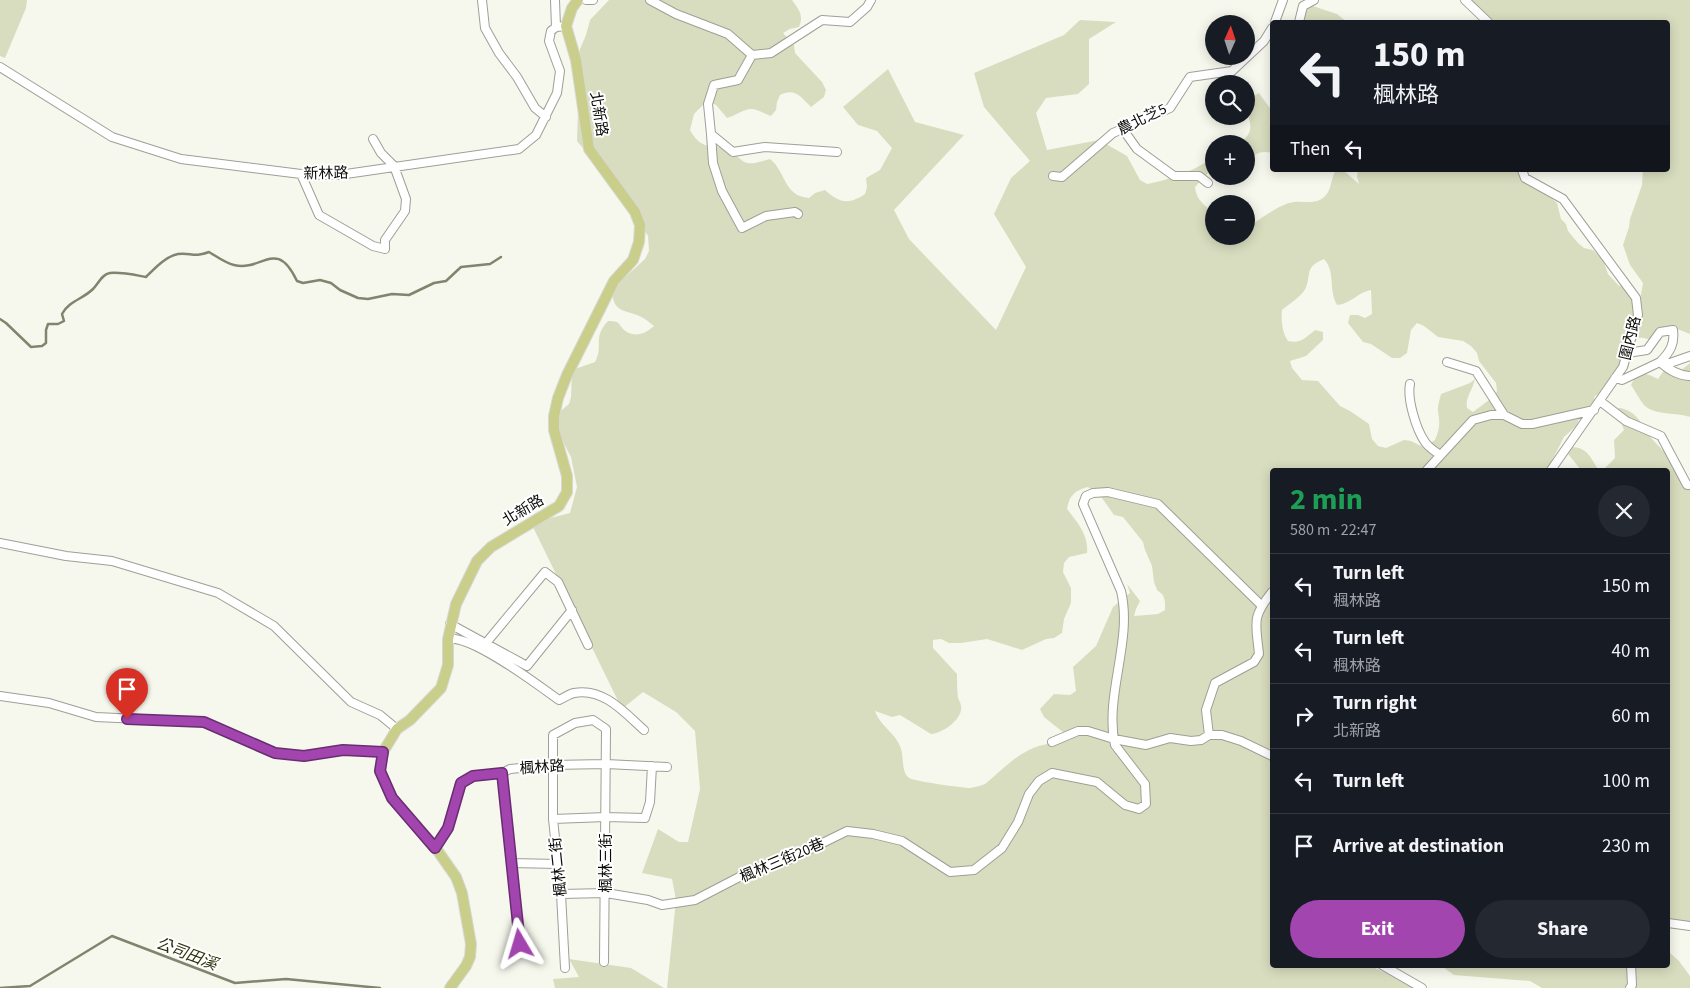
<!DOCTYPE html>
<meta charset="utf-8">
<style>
body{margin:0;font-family:"Source Sans 3","Noto Sans TC",sans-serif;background:#242831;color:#f1f3f6;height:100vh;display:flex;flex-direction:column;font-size:19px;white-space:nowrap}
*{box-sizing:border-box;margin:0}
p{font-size:16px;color:#9ea1a6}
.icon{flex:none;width:28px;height:28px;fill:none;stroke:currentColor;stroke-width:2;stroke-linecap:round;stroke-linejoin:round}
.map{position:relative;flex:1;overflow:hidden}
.side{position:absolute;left:1270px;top:468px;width:400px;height:500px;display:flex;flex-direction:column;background:#171b24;border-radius:5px;box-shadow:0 2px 12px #0003}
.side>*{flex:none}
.top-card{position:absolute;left:1270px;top:20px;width:400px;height:152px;border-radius:5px;box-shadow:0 2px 12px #0003;background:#171b24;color:#f1f3f6;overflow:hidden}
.needle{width:32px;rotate:3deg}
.buttons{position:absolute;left:1205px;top:15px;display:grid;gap:10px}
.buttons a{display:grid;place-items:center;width:50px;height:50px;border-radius:50%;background:#171b24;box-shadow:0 2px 12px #0003;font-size:25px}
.pin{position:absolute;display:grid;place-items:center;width:42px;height:42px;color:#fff;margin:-51px -21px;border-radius:50% 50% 50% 0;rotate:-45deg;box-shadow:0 0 5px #0007}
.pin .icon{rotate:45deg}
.me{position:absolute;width:55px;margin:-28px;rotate:353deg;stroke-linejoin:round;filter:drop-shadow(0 0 4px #0008)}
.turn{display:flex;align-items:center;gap:18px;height:105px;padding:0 20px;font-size:22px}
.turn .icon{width:65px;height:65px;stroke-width:2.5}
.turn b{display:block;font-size:35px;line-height:42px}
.then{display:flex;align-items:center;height:48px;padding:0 20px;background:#0003;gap:10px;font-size:19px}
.round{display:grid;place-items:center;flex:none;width:52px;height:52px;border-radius:26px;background:#242831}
.overview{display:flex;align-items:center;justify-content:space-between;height:85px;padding:0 20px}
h1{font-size:30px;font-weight:700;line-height:38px;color:#1e9e55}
.button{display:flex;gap:10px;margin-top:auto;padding:10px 20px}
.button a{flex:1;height:58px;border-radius:30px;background:#a245ae;color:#fff;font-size:20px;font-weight:700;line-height:58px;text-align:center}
.button a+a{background:#242831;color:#f1f3f6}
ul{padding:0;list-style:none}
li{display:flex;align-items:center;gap:15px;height:65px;padding:0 20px;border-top:1px solid #363941}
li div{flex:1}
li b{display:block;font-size:19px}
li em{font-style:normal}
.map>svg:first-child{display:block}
.green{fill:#d9ddbf;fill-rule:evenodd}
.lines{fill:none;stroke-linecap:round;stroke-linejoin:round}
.stream{stroke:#81846e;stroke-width:2.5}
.minor-casing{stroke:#9e9f95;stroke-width:10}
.major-casing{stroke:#d8d8d7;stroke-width:12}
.minor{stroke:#fff;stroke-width:8}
.major{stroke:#cace8b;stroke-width:10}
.route-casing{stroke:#692d71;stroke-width:12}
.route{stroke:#a245ae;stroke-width:9}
.labels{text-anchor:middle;stroke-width:4;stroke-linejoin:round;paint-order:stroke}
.street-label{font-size:15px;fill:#0b0c08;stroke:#fff}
.water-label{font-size:16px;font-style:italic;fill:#2d3009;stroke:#fff}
</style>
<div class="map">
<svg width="1690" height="988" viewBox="0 0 1690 988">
<rect width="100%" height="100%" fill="#f7f8ed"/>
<path class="green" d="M0 0H27L26 8 5 58 0 56Z
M609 0H792C799 10 804 15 799 27L790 29 783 33 794 45 795 53 822 82 826 90 824 97 811 107C800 96 795 88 780 95L777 102 776 110 771 116C765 114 757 109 751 109 744 109 735 116 727 118L716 105 707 101 694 114 690 130C700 148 708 146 727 147 747 164 742 167 770 159 786 171 783 196 809 198L815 193 825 190C839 203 849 205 865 194L867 187 866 178 880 170 892 148 877 131 858 125 843 107 888 69 915 122 964 135 894 210 909 239 996 330 1026 267 994 214 1011 178 1030 161 984 107 974 73 1064 35 1080 20 1116 22 1089 39V84L1078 94 1046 98 1036 113 1047 150 1099 140 1127 156 1140 180 1147 184C1168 180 1198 170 1214 156V170L1209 172 1195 187C1196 200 1205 205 1214 214V236H1246V229C1256 221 1278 206 1289 203 1302 199 1316 207 1326 195 1332 188 1331 177 1336 170H1343L1359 184 1357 177 1358 170H1530L1526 176 1557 203 1561 219 1566 224 1568 231 1578 243 1584 248 1593 250 1603 260 1608 274 1619 286 1625 283 1632 298 1640 300 1643 283 1630 265 1623 245 1629 227 1630 219 1642 185 1643 170H1668V22H1489L1469 0H1690V334L1672 327 1653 341C1644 337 1638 336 1629 342V366L1606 388 1594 397 1596 404 1583 411 1576 426 1564 437 1547 470H1272V965H1369C1387 976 1410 975 1426 988H667L676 900 672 879 642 873 658 829 679 842H688L700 789 695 731 676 712 643 692 622 709 531 523 570 513 577 487 571 457 561 438 557 422V414L569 404 571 397 572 370 595 362C604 345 592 338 608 321 611 321 614 321 617 322 620 324 621 327 623 329 633 338 644 335 654 326 649 322 643 317 637 315 619 309 615 311 611 290L645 259 649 251 648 236 605 167 587 153 577 141 580 49 586 35 590 20ZM1324 259C1336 272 1328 289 1337 305 1351 304 1358 292 1371 290L1372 314 1365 318 1358 315H1350L1348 323 1363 342 1371 344 1392 358H1400L1407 353 1411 330 1417 323 1424 326 1438 337 1463 341 1471 346 1477 353 1479 361 1496 383 1497 391 1493 397 1473 412 1467 408C1465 397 1473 390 1475 379L1470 383 1441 394C1440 399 1437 407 1438 411 1440 424 1440 428 1435 440L1423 447 1411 441 1404 440 1386 448 1378 446 1372 439 1369 424 1350 411 1340 406 1318 381 1302 380 1292 368 1290 361 1306 356 1323 340V332L1315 330C1305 338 1301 344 1288 341 1282 332 1281 320 1282 310 1289 304 1299 298 1304 291 1313 277 1302 268 1324 259ZM1088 487 1102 498 1114 515 1123 517 1143 542 1145 550 1152 566 1154 582 1157 590 1163 595 1165 602V610L1158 614 1134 616 1136 609 1140 601 1127 584 1130 593 1113 607 1096 646 1073 667 1076 691 1070 695 1054 694 1040 709 1044 717 1064 733 1055 743C1024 745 1007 766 985 784 980 786 975 787 970 788 963 788 913 781 909 778 901 772 904 757 901 749 897 734 880 726 875 711L892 717 900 715 931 734C942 733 963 720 961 706 961 703 959 701 958 698 957 691 957 681 957 674L933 648V640L941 639 949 643H961L987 639 1022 650 1046 639 1054 638 1062 633 1064 619 1071 603V588L1063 572 1064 563 1069 557 1087 553C1089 535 1077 522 1067 509 1069 496 1075 490 1088 487Z
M1313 6 1337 14 1347 22H1302L1305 8Z
M1259 93 1272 111V153C1261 150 1256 154 1246 160V144H1238C1268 125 1230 110 1259 93Z
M1690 363V417C1676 412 1655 416 1644 405 1639 399 1635 391 1631 385 1638 369 1646 373 1658 379L1665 369 1679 372Z
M1621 408C1642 414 1641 428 1654 441 1661 449 1669 455 1675 464 1681 471 1685 480 1690 487V925L1668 923V470H1581L1568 454 1572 447C1588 448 1590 457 1598 469L1605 468 1615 458 1614 440 1624 430 1618 415 1613 409Z
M1668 951 1679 961 1690 976V988H1542L1530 981 1454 975 1440 965H1668Z
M569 959 631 968 664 988H555L553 979 579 977Z"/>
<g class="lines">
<path class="stream" d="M0 319 6 323 31 347 42 346 46 343V330L48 324H58L64 321 62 314C69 301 83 299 93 289 98 284 102 274 110 273 122 272 135 275 146 277 154 269 166 256 178 254 190 252 194 258 209 252 216 256 225 263 234 265 263 272 276 237 297 281L303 283 320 280 331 283 340 290 358 298 368 299 392 294 409 295 434 283 446 281 461 267 490 264 501 257
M0 988 30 986 112 936 235 983 286 979 380 988"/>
<g class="minor-casing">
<path id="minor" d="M482 0 485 28 499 53 517 77 535 108 546 117
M555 0 556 27
M586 0H593
M650 0 676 14 728 34 752 55 771 53 822 20 850 22 867 7 871 0
M1465 0 1488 22
M1275 22 1283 0
M1299 22 1303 6 1314 0
M752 55 738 80 714 85 708 104 711 134 733 152 765 147 837 152
M0 67 112 137 181 159 301 174 339 175 519 149 536 135 557 93 560 71 549 41 551 31 556 27 566 26
M1122 128 1137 149 1174 176H1199L1208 183
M711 134 713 163 722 191 742 228 766 216 795 212 798 214
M1522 170 1525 178 1563 199 1636 298 1638 315 1623 367 1551 470
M301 174 319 215 373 246 385 249V240L405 211 406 199 394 166 381 153 373 139
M1053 176 1062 177 1113 133 1170 108 1190 77 1232 71 1264 41 1272 28
M1627 353 1647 350 1660 332 1673 330C1675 344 1670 352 1660 362 1669 370 1677 375 1689 376
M1447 362 1476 371 1504 415
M1615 378 1622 380 1660 362 1670 363 1690 356
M1410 384C1407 399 1416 429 1425 442 1428 447 1436 452 1440 455
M1600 401 1626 421 1661 436 1687 485H1690
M1427 470 1473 420 1491 415H1504L1522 424H1532L1594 410
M0 543 66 556 112 561 218 593 274 626 351 702 380 715 397 729
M450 624 527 666 572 610
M448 639C471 634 538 685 559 700 564 698 569 694 574 693 603 687 625 713 644 730
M486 643 545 572 558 582 588 645
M0 696 49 703 96 717 204 722 275 753 303 756 343 750 383 752
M1209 735 1206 710 1215 683 1254 662 1259 654C1256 623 1251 618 1272 592
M1052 742 1078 731H1088L1114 739 1146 745 1170 738 1191 741 1201 740 1209 735H1222L1241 741 1272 756
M502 773 520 943
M553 819 606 817 645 818 650 802 652 766
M435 847 448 828 461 783 473 776 502 773 510 769 552 765 606 764 667 767
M511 863 558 864
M561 894 606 893 648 900 662 905 695 900 747 873 786 861 847 831 873 834 902 841 950 872 974 870 1002 848 1018 822 1029 794 1039 781 1052 773 1097 782 1125 805 1139 809 1146 804 1145 784 1115 745C1104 695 1133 641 1121 591L1083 504 1086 496 1093 493 1108 492 1158 504 1261 605
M1668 923 1690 926
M1382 965 1422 988
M565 968 561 894 553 819V735L575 723 593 720 606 729 604 962
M1630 988 1632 985 1631 965"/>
</g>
<g class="major-casing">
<path id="major" d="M450 988 466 966 470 957 471 944 462 893 456 877 435 847 392 798 380 771 383 752 397 729 410 720 441 688 448 665V639L456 604 477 561 491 547 559 506 567 492V476L554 430V416L558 398 567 375 614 281 633 260 639 242 640 225 635 212 589 149 576 60 566 26 572 8 578 0"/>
</g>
<use href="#minor" class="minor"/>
<use href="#major" class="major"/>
</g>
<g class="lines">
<g class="route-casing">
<path id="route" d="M127 719 204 722 275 753 304 756 343 750 383 752 380 771 392 798 435 848 448 828 461 783 473 776 502 773 520 944"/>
</g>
<use href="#route" class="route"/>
</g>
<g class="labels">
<g class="street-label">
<text transform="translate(599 114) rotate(81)" y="5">北新路</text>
<text transform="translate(1142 119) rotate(-26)" y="5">農北芝5</text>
<text transform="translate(326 173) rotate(-1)" y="5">新林路</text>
<text transform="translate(1630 338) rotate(-76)" y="5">圍內路</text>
<text transform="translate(523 510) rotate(-31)" y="5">北新路</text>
<text transform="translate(542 767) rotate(-4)" y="5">楓林路</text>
<text transform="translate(782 860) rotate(-23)" y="5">楓林三街20巷</text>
<text transform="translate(606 863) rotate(-90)" y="5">楓林三街</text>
<text transform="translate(558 867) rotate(-96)" y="5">楓林二街</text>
</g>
<g class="water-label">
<text transform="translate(187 953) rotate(21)" y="6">公司田溪</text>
</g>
</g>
</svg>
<div class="buttons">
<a><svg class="needle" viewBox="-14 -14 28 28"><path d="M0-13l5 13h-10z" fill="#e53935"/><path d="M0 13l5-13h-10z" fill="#9ea1a6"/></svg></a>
<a><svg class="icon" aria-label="search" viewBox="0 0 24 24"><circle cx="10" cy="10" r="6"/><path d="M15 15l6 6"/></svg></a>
<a>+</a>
<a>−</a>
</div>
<div class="pin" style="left:127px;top:719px;background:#d93025"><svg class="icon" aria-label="arrive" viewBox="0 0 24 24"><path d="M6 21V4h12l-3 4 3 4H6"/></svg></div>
<svg class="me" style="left:520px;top:944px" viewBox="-20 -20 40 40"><path d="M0-17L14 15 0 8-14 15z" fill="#a245ae" stroke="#fff" stroke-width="4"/></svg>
<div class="top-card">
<div class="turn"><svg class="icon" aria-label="left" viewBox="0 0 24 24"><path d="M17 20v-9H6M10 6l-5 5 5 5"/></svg><div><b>150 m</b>楓林路</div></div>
<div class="then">Then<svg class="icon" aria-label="left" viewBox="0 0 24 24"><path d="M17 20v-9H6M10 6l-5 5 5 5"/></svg></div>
</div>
<section class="side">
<div class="overview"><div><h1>2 min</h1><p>580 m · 22:47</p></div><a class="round"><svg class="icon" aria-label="close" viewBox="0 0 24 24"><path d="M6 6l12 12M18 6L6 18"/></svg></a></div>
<ul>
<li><svg class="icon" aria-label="left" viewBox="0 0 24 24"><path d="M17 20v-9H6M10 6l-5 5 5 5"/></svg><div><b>Turn left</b><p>楓林路</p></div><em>150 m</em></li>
<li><svg class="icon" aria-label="left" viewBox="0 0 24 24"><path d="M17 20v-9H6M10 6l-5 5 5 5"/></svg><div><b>Turn left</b><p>楓林路</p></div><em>40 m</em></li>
<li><svg class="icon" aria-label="right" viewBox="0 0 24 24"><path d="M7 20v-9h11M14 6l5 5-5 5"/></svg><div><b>Turn right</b><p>北新路</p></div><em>60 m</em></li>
<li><svg class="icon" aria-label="left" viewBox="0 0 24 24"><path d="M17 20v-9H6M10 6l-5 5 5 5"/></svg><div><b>Turn left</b></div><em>100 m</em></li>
<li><svg class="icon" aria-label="arrive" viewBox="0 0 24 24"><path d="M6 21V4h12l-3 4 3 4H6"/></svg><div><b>Arrive at destination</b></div><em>230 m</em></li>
</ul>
<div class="button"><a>Exit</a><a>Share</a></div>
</section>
</div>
